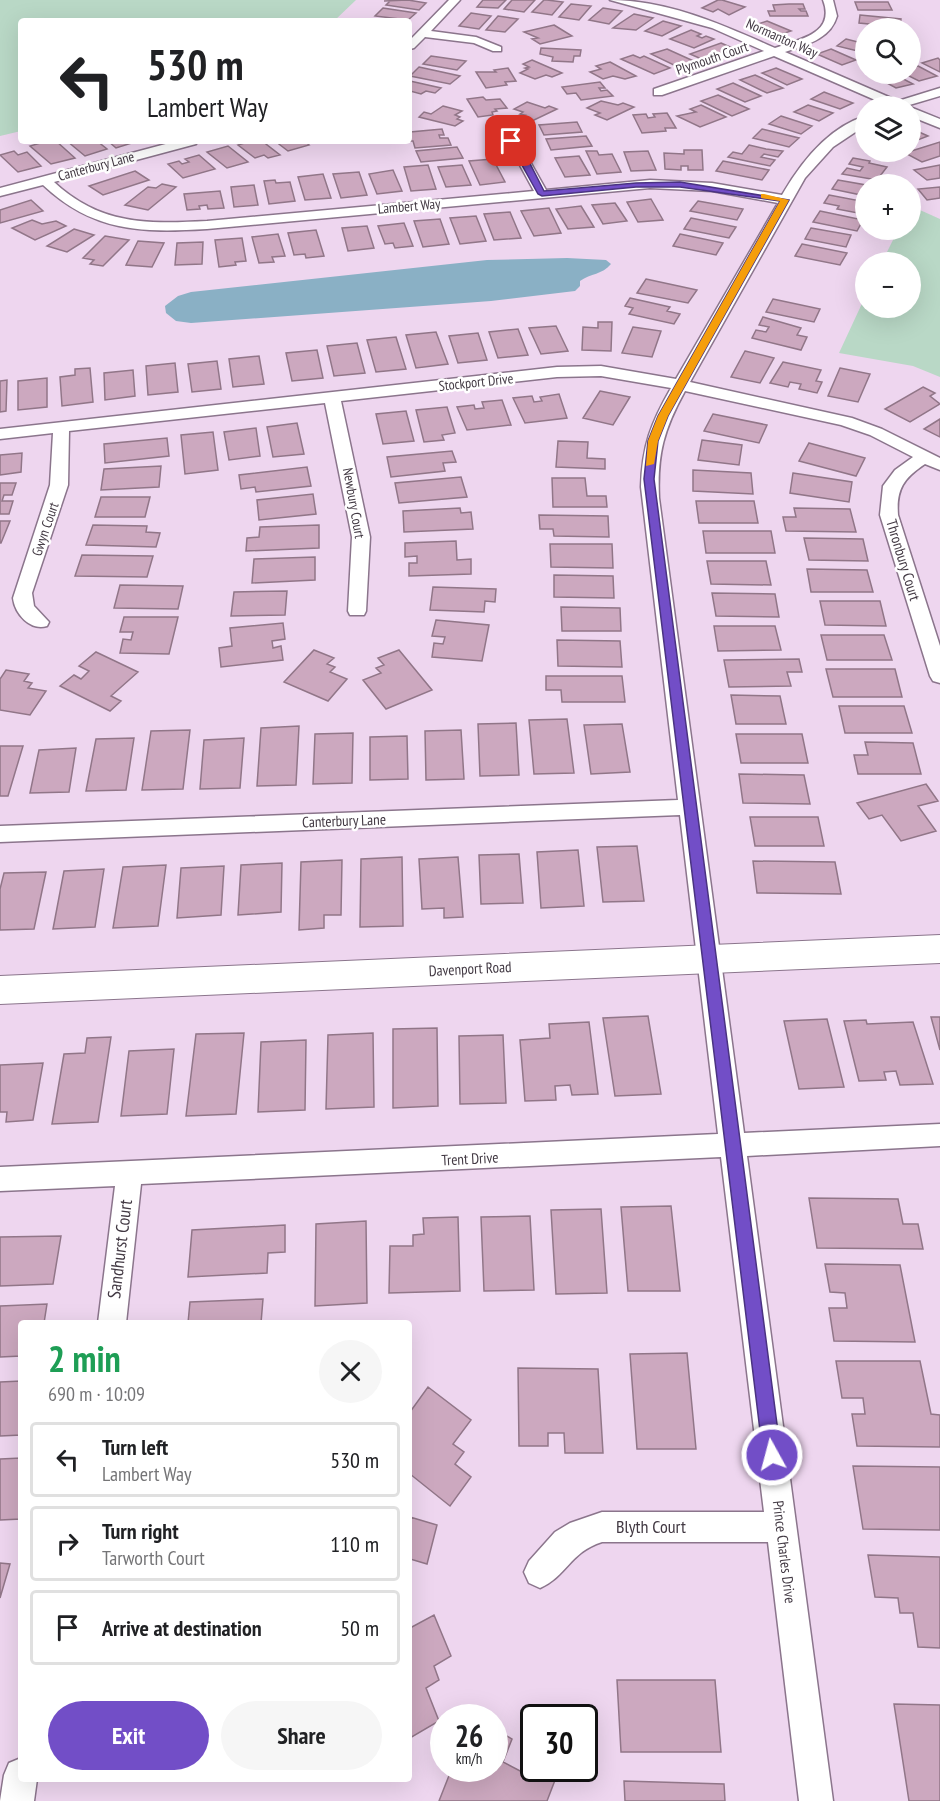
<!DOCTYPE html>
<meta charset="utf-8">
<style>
body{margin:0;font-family:"PT Sans Narrow",sans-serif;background:#f6f6f6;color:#202124;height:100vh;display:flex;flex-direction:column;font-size:22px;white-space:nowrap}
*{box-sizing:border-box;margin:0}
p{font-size:20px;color:#757577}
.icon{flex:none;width:33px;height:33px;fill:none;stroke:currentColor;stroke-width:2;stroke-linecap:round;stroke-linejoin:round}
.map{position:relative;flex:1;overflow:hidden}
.details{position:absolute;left:18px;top:1320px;width:394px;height:462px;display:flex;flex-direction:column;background:#fff;border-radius:6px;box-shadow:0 6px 24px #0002}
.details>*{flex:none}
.hud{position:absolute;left:18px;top:18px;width:394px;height:126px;border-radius:6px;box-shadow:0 6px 24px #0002;background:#fff;color:#202124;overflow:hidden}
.buttons{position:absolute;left:855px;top:18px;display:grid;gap:12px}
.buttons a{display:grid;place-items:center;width:66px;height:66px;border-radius:50%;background:#fff;box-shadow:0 6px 24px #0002;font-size:30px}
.speed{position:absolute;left:430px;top:1704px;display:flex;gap:12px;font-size:30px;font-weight:700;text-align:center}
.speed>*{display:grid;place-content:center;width:78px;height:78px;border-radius:50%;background:#fff;box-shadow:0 6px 24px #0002;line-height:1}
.speed small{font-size:15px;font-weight:400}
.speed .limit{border:3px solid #111;border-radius:9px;background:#fff;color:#111}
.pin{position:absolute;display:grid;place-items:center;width:51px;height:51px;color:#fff;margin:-26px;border-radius:12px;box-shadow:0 3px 9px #0006}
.me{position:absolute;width:66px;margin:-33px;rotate:353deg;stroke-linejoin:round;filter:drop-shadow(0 0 4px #0008)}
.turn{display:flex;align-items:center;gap:21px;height:126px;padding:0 30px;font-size:27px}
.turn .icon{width:78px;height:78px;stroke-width:2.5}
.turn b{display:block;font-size:42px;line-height:51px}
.round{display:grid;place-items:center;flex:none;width:63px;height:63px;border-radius:32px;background:#f6f6f6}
.headline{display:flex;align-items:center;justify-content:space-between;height:102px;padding:0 30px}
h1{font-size:36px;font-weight:800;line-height:45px;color:#1e9e55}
.primary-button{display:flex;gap:12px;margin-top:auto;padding:12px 30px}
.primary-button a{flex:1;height:69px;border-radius:36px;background:#724ec7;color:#fff;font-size:24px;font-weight:800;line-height:69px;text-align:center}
.primary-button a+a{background:#f6f6f6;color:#202124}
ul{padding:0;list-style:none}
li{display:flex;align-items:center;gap:18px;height:75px;margin:0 12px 9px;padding:0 18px;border:3px solid #e0e0e0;border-radius:6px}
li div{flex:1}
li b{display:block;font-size:22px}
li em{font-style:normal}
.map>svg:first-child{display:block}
.green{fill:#b9d8c6}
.water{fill:#8ab0c5}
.building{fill:#cca8bf;stroke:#917688;stroke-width:1.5}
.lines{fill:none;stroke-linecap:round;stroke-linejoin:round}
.street-casing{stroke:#8b758c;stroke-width:3}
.secondary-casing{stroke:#8b758c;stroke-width:2}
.street{fill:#fff;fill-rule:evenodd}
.secondary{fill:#fff;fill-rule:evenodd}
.route{fill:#724ec7;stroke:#4a3381;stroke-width:1.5}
.slow{fill:#f59e0b}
.labels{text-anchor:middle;stroke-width:5;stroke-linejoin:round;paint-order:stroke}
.far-street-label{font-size:14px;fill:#423943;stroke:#fff}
.street-label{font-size:15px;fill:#423943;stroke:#fff}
.near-street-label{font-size:18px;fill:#423943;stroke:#fff}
</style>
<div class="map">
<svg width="940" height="1801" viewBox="0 0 940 1801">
<rect width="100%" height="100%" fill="#eed6ef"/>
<path class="green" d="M0 0H356L334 21H21V131L0 136Z
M911 206 940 219V377L913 366 839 353 865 297 866 308H910V262H882L898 230H910Z"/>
<path class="water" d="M567 258 606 260 611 264C602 275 591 273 580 281V286L575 291 491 301 191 323 176 321 166 313 165 306 178 296 191 292 487 260Z"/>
<path class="building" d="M408 0 426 3 419 10 386 5 390 1H384Z
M483 0H506L498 8 477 7Z
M512 0H535L524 12 504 9Z
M544 0H547L563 2 552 15 532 12Z
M718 0H722L745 7 729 15 718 9 713 12 702 8Z
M855 2H888L892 10H858Z
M571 4 591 6 579 20 559 17Z
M789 4H803L805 9H799L801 11H806L808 16H770L768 11H775L773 5Z
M383 8 416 13 408 20 375 16Z
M603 8 622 11 609 24 589 20Z
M471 13 491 16 479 29 459 26Z
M634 14 653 18 636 30 613 28Z
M860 15 901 19 900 27 859 23Z
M498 16 518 19 505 32 486 30Z
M663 21 681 26 662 36 645 31Z
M767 21 791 31 776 36 752 26Z
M554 25 572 36 540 44 532 39 538 38 524 32Z
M691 30 701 34 697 36 702 38 706 36 714 39 694 48 670 39Z
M846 39 866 44V53L837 46Z
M721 43 737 50 706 61 690 54Z
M541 48 581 50 580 56H574L573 62 552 61 553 57 540 54Z
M667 49 698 63 682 69 651 54Z
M831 49 856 60 842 65 817 54Z
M633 55 640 58 644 56 670 68 654 74 621 59Z
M431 56 466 61 457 70 423 64Z
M938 58 940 60V72L922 63Z
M532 60 562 73 552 77 546 75 535 79 520 73 528 69 525 68 529 67 523 64Z
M610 62 636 76 625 79 613 76 603 79 590 72 601 69 596 66Z
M918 66 937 76 919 81 905 74H910V68Z
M419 67 460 76 450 84 410 76Z
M508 68 516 81 505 82 507 85 486 88 476 72H496L494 70Z
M776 68 802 79 787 85 762 73Z
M878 74H894L913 84 896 88 872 75Z
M755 75 783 88 767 93 740 80Z
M410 81 441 88 435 93 426 91 421 94 410 91Z
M600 82 605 88H599L601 91 607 90 613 96 581 100 576 93 567 94 562 87Z
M733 83 761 96 745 102 717 89Z
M824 92 853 103 840 109 811 99Z
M718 95 749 109 732 116 701 101Z
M483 97 486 100 500 99 507 108 495 109 497 111 492 112 493 115 478 117 467 99Z
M601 101 618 105 623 103 634 107 607 120 595 115 600 113 587 108Z
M527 102 545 108 549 106 557 109 530 122 520 118 525 115 520 114 523 112 514 109Z
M701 105 726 117 700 127 677 116 696 112 690 109Z
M808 105 833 113 819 121 794 112Z
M443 106 462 111 455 115 460 117 457 119 463 121 455 126 419 117 424 112 431 114Z
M667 113 676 128H665L666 131 642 133 633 115 646 114 648 118 655 117 653 114Z
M781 116 812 126 801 134 769 124Z
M577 122 582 132 544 135 539 125Z
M910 128 928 136 910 143Z
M442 129 444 135H439L440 138H448L451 145 415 148 413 141H410V132Z
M762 129 799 138 789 147 753 138Z
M586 136 592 146 551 150 546 139Z
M47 141H56L75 158 51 164 30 146Z
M67 141H97L107 149 85 156Z
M108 141H138L116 148Z
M251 141H262L280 155 268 158 264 155 255 158 238 145Z
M275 141H304L309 145 288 151Z
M940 142V156L922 162 905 153Z
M749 145 766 149 783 151 778 157 764 154 761 157 775 160 770 166 728 157 733 152 742 154Z
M228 146 248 162 227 168 207 152Z
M457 147 463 158 421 162 416 151Z
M684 150H702L703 170H688V166H681V170L665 169 664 153 684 154Z
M14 151 18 155 27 152 41 166 18 172 0 155Z
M586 151H597L599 155 612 154 621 172 597 174Z
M648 151 656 170 631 171 624 152Z
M199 155 215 169 183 178 168 164 179 161 182 164 189 162 185 159Z
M579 156 590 175 565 177 555 158Z
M853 158 870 161 869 163 887 167 877 180 842 174 847 168 860 171 863 167 849 164Z
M493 159 505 182 480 185 469 161Z
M723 161 769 170 762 180 716 171Z
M428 165 436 189 411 191 404 167Z
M462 165 471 185 446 187 438 167Z
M940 165V178L927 180 914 170Z
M393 170 402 191 377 194 369 174Z
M135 171 149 180 103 195 89 186Z
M359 172 367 195 341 198 333 174Z
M323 174 331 198 305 200 298 177Z
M275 180 276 183 290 182 295 201 269 204 264 181Z
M838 180 866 185V196L832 189Z
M162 184 176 187 148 210 125 205 148 187 156 188Z
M254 185 258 205 234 207 231 187Z
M940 187V198L927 200 918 189Z
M220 191 224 208 208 209 207 205 199 206 200 209 187 210 184 194Z
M829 195 866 202V210L863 214 837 209 839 206 824 203Z
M651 199 663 220 638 222 627 202Z
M31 200 43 211 0 223V210Z
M698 201 743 209 737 220 690 211Z
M615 203 627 221 603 224 592 205Z
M581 206 594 227 568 229 556 209Z
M549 208 561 233 534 236 521 211Z
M820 211 863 220 857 231 813 222Z
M510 212 521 238 494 240 484 214Z
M476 216 486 241 460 244 450 218Z
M691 218 736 227 729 238 684 229Z
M440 219 449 244 423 247 414 221Z
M32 220 42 224 56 221 66 226 35 240 12 228Z
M404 223 413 246 395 248 393 243 385 244 378 226Z
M367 226 374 248 348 251 342 228Z
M811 228 851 235 846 247 805 239Z
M74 229 94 235 67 252 47 246Z
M316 230 324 256 306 258 305 254 294 255 288 233Z
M278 234 285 256 272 257 274 262 259 263 252 237Z
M680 234 723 243 716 255 673 246Z
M105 236 129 240 103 266 90 264 94 260 83 258Z
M242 238 246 261 235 262 236 265 219 267 215 240Z
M138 241 164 243 152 267 126 265Z
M203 242 202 264 175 265 177 243Z
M802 244 847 253 840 265 795 256Z
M646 279 697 290 688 303 637 293Z
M630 298 670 307 667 311 680 314 674 324 629 314 633 308 625 306Z
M773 299 820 309 814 322 766 312Z
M763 317 801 328 797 335 807 337 801 350 752 338 756 330 766 332 769 327 759 325Z
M598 322H612L611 351 582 350 583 327 598 328Z
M556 326 568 351 541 354 529 328Z
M633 327 661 331 652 357 622 353Z
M518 329 528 355 498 358 489 332Z
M436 332 448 364 416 368 406 335Z
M478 333 487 360 458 363 449 336Z
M396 337 406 369 376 372 367 340Z
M357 343 365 373 334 376 327 346Z
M317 350 323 378 292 381 286 353Z
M745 351 774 358 760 383 731 377Z
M259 356 264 384 233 387 229 359Z
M217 361 221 389 192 392 188 364Z
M783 362 821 370 816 381 822 382 817 393 799 389 801 384 790 382 788 387 770 383Z
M175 363 178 392 148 395 146 366Z
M90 368 93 402 62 406 60 377 75 375V369Z
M840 368 870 374 858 402 828 396Z
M133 370 135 396 105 400 104 373Z
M47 378V407L18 410V381Z
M7 380 6 411 0 412V381Z
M923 387 935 393 930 396 940 404 910 422 885 409Z
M600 391 630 397 613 425 583 418Z
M559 394 567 418 525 423 513 398 532 396 534 402 542 401 540 397Z
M502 400 511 425 467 430 457 407 474 405 475 409 484 408 482 402Z
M447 407 455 433 442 435 444 440 424 442 416 410Z
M406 411 414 441 383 444 376 414Z
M713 414 767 425 759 443 704 431Z
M940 419V437L924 429Z
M297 423 304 454 273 457 267 427Z
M256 428 260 456 229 460 224 432Z
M213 432 218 470 185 474 181 435Z
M167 438 169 456 105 463 104 444Z
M702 440 742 445 739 465 698 460Z
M558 441 588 442 587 458 605 459V469L556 467Z
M809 443 865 458 856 476 799 461Z
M452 451 456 462 443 463 445 471 391 477 387 457Z
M22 453 21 472 0 475V455Z
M161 466 159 487 101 490 104 469Z
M307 467 311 486 256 492 255 487 241 489 239 475Z
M693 470 751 473 753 494 693 491Z
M793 473 852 482 849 502 790 493Z
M461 477 467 497 399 503 395 483Z
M552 478H585L587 496H606L607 507H553Z
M0 483H16L12 495H4L2 501H13L9 514H0Z
M313 494 316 514 259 520 257 500Z
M101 497H150L145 517H95Z
M696 501H754L758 523H699Z
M460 508 461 513 471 512 473 529 404 532 403 511Z
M794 508 850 509 856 532 786 531 783 517H796Z
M539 515 608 516 609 537 554 536 553 529H540Z
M0 521H10L1 543H0Z
M93 525 147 526 146 532 160 533 156 547 86 545Z
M319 525V548L246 551 247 538 259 537 260 527Z
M703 531H771L775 553H706Z
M804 538 863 539 868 561 809 560Z
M456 541 457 560 471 559V574L409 576V563H417V556L405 557V543Z
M550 544H612L613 568 551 567Z
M82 555 153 556 147 577 75 576Z
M315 557V580L252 583 254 559Z
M707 561H766L771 585 711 584Z
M807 569 867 570 873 592H811Z
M554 575 613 576 614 598 554 597Z
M120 585 183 586 178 609 114 608Z
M433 587 496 589 495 602 485 601 484 612 430 610Z
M287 591 285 615 231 616 234 592Z
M712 593 775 594 779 617 716 616Z
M820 601H880L886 626 825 625Z
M561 607 620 608 621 631H562Z
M124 617H178L169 654 120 653 123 639 131 640 133 632H120Z
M436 620 489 625 482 661 432 657 434 643 443 644 445 637 432 636Z
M283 623 285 639 272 641 273 648 281 646 283 660 221 667 219 648 232 646 230 628Z
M714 626H775L781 650 718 651Z
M821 635H884L892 660H827Z
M557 640 620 641 622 667 558 666Z
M314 650 334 658 327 664 335 667 330 672 347 679 328 701 284 682Z
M399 650 432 690 386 709 363 680 381 673 376 668 384 665 378 658Z
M96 652 138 672 111 696 121 701 110 711 60 686 74 675 81 679 89 671 79 666Z
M799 659 802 672H787L791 686 729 687 724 660Z
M826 669H895L902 697H833Z
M6 670 29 674 24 681 32 683 28 688 46 691 30 715 0 710V679Z
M546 676H622L625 702H562L561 690H546Z
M731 695 780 696 786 724H736Z
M839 706H904L912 733H845Z
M567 719 574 773 534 774 529 720Z
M516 723 519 775 480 776 478 724Z
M622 724 630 772 591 774 584 725Z
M299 726 296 785 257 786 261 728Z
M190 730 183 789 142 790 151 731Z
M461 730 464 779 426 780 425 731Z
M353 733 352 783 313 784 315 734Z
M736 734H802L808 763H741Z
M407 736 408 779 370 780V737Z
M134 738 126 790 86 791 96 739Z
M244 738 240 788 200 789 204 740Z
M865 742 913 743 921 774H858L854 755H868Z
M0 746H23L8 796H0Z
M76 748 69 792 30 793 39 750Z
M739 774 804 775 810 804 743 803Z
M926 784 938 801 918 806 936 831 901 841 882 815 869 819 857 803Z
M750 817H818L824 846H755Z
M637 846 644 901 603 902 597 847Z
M578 850 584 906 541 908 537 852Z
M519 854 523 903 481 904 479 855Z
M402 857 403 926 360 927 361 859Z
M458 857 463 917 444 918V908L422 909 419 859Z
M342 860 341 915H324V928L299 930 301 862Z
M753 861 835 862 841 894 757 893Z
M282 863 281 912 238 915 241 865Z
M166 865 158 926 113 928 123 867Z
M224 866 221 915 177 918 181 868Z
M104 869 95 927 53 929 64 871Z
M46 872 34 929 0 930V889L4 873Z
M648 1016 661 1094 615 1096 603 1018Z
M931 1017H940V1050Z
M827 1019 844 1087 799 1089 784 1021Z
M866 1020 867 1024 913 1022 933 1084 900 1085 896 1071 884 1072 886 1080 859 1081 844 1021Z
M589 1022 598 1094 572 1095 570 1085 555 1086 556 1100 525 1101 520 1040 550 1038 549 1024Z
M437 1028 438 1106 393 1108V1029Z
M244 1033 236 1114 186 1116 196 1034Z
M373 1033 374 1107 326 1109 328 1035Z
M503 1035 506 1103 460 1104 459 1036Z
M111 1037 98 1122 52 1124 64 1054 85 1053 87 1038Z
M306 1040 305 1110 258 1112 261 1042Z
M174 1049 167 1114 121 1116 129 1051Z
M43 1063 33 1120 6 1122 7 1112H0V1065Z
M809 1198 898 1199 903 1224H918L923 1249 817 1248Z
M671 1206 680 1291H628L621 1207Z
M601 1209 607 1293 556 1294 551 1210Z
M530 1216 534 1290 484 1291 481 1217Z
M458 1217 460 1291 389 1293 390 1246H413V1235L424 1234 423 1218Z
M366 1221 367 1303 315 1306 316 1224Z
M285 1225V1252L268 1253 267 1273 188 1277 192 1230Z
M61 1236 53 1284 0 1286V1237Z
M825 1264 900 1265 915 1342 834 1341 829 1308H847L845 1293 830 1292Z
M263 1299 261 1323H188L190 1302Z
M47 1304 44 1323H21V1356L0 1357V1306Z
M687 1353 696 1449H637L630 1354Z
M836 1361H920L931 1414 940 1415V1447L857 1446 852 1414H865L863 1398H842Z
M518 1368 598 1369 603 1453H565L564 1433H548V1446H519Z
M21 1381V1435L0 1436V1382Z
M428 1387 471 1420 453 1444 464 1452 455 1464 471 1477 450 1506 410 1474V1412Z
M21 1458V1519L0 1520V1459Z
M853 1466 940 1467V1530L863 1529Z
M410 1517 437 1525 427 1564 410 1559Z
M868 1555 940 1557V1648L918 1647 913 1613H900L898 1598 875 1597Z
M0 1563 10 1564 0 1598Z
M434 1615 451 1656 434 1666 439 1680 426 1688 439 1721 410 1738V1628Z
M617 1680H715L721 1752H621Z
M894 1704 940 1705V1801H909Z
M495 1729 512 1739 503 1762 522 1772 528 1758 534 1761V1768H547L557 1775 547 1801H439L452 1768H495Z
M624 1781 724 1784 725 1801H625Z"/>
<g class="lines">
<g class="street-casing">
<path id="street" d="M449 0H460L431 31 476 37 501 47V51H493L474 43 425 37 414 48 410 49V40Z
M610 0C668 0 723 25 775 48 799 39 836 34 823 0H833L837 16C830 40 805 45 785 52L898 101 940 88V96L906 106H889L774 56 662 95H654V89L764 51 712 28Z
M910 107 940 119V128L910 116Z
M866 116V125L833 147 805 178 690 382 852 418 882 429 940 458V470L925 464C904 478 896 489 898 515L940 646V683L933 681 930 676 880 515 883 486 895 470 913 457 870 435 841 425 685 391C664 429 657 454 659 498L744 1133 940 1124V1146L747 1156 833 1801H799L768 1542H602C570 1552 566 1577 540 1588L529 1583 524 1572 529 1561 555 1532 570 1523 602 1512H764L721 1157 141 1184 126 1323H98L115 1186 0 1191V1167L718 1134 680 815 0 842V826L678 800 641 487C642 446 651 423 671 388L601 376 557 377 341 401 370 537 366 611 364 615H350L348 611 352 537 325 403 69 431 68 485 32 593 34 606 49 622 47 626C30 631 15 614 13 598L50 485 53 433 0 439V429L557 367 601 366 676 379 778 203 712 191 650 188 207 229C141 233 93 232 43 185L0 196V188L177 141H198L196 144 54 182C100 225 147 224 207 221L534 191 510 147 489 136 495 132 519 142 546 190 650 180 712 183 782 195C800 164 828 127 866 116Z
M21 1758V1779H37L34 1801H0L4 1775 9 1763Z"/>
</g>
<g class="secondary-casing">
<path id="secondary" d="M940 935V963L0 1004V976Z"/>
</g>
<use href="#street" class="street"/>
<use href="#secondary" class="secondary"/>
</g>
<path class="route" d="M508 140H514L522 148 544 191 636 183 680 182 789 200 668 416 658 441 654 479 781 1455 778 1462 772 1464 765 1462 763 1455 644 479 648 441 658 416 780 201 680 187H636L542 196 538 194Z"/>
<path class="slow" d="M764 194 789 200 668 416 658 441 654 464 646 466 648 441 658 416 780 201 761 198V194Z"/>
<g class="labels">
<g class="far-street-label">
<text transform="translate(782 38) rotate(24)" y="5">Normanton Way</text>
<text transform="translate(712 58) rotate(-19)" y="5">Plymouth Court</text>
<text transform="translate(96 166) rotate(-15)" y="5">Canterbury Lane</text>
<text transform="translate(409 206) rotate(-5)" y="5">Lambert Way</text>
<text transform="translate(476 382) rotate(-6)" y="5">Stockport Drive</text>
<text transform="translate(354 503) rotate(80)" y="5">Newbury Court</text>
<text transform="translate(45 529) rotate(-71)" y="5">Gwyn Court</text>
</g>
<g class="street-label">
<text transform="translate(903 560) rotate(73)" y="5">Thronbury Court</text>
<text transform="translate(344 821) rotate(-2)" y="5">Canterbury Lane</text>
<text transform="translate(470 969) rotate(-3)" y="5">Davenport Road</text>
<text transform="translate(470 1159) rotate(-3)" y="5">Trent Drive</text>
<text transform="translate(784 1552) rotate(83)" y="5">Prince Charles Drive</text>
</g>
<g class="near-street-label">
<text transform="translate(120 1249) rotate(-83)" y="6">Sandhurst Court</text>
<text x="651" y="1533">Blyth Court</text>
</g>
</g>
</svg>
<div class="buttons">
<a><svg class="icon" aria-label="search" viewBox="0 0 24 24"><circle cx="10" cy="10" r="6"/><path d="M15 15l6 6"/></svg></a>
<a><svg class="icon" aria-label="layers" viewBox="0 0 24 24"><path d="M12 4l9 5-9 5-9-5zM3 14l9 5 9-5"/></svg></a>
<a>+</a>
<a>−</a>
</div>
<div class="speed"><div>26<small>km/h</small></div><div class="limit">30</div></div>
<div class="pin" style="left:511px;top:141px;background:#d93025"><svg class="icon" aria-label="arrive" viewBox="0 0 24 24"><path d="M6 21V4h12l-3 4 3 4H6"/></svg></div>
<svg class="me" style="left:772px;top:1455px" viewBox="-20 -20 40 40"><circle r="17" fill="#724ec7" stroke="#fff" stroke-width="3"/><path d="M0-11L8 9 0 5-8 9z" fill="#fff"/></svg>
<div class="hud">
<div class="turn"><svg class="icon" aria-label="left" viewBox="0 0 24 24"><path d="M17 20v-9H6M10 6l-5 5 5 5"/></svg><div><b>530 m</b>Lambert Way</div></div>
</div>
<section class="details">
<div class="headline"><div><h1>2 min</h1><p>690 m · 10:09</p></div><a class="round"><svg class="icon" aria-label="close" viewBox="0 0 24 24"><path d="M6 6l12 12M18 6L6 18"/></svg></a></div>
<ul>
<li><svg class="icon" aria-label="left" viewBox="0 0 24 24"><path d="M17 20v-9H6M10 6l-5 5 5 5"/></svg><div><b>Turn left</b><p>Lambert Way</p></div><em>530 m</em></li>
<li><svg class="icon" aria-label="right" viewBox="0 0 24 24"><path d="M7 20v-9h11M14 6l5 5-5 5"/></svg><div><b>Turn right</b><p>Tarworth Court</p></div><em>110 m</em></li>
<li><svg class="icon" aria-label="arrive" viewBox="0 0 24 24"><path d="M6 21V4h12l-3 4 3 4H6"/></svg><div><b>Arrive at destination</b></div><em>50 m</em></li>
</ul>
<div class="primary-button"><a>Exit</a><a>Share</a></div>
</section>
</div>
